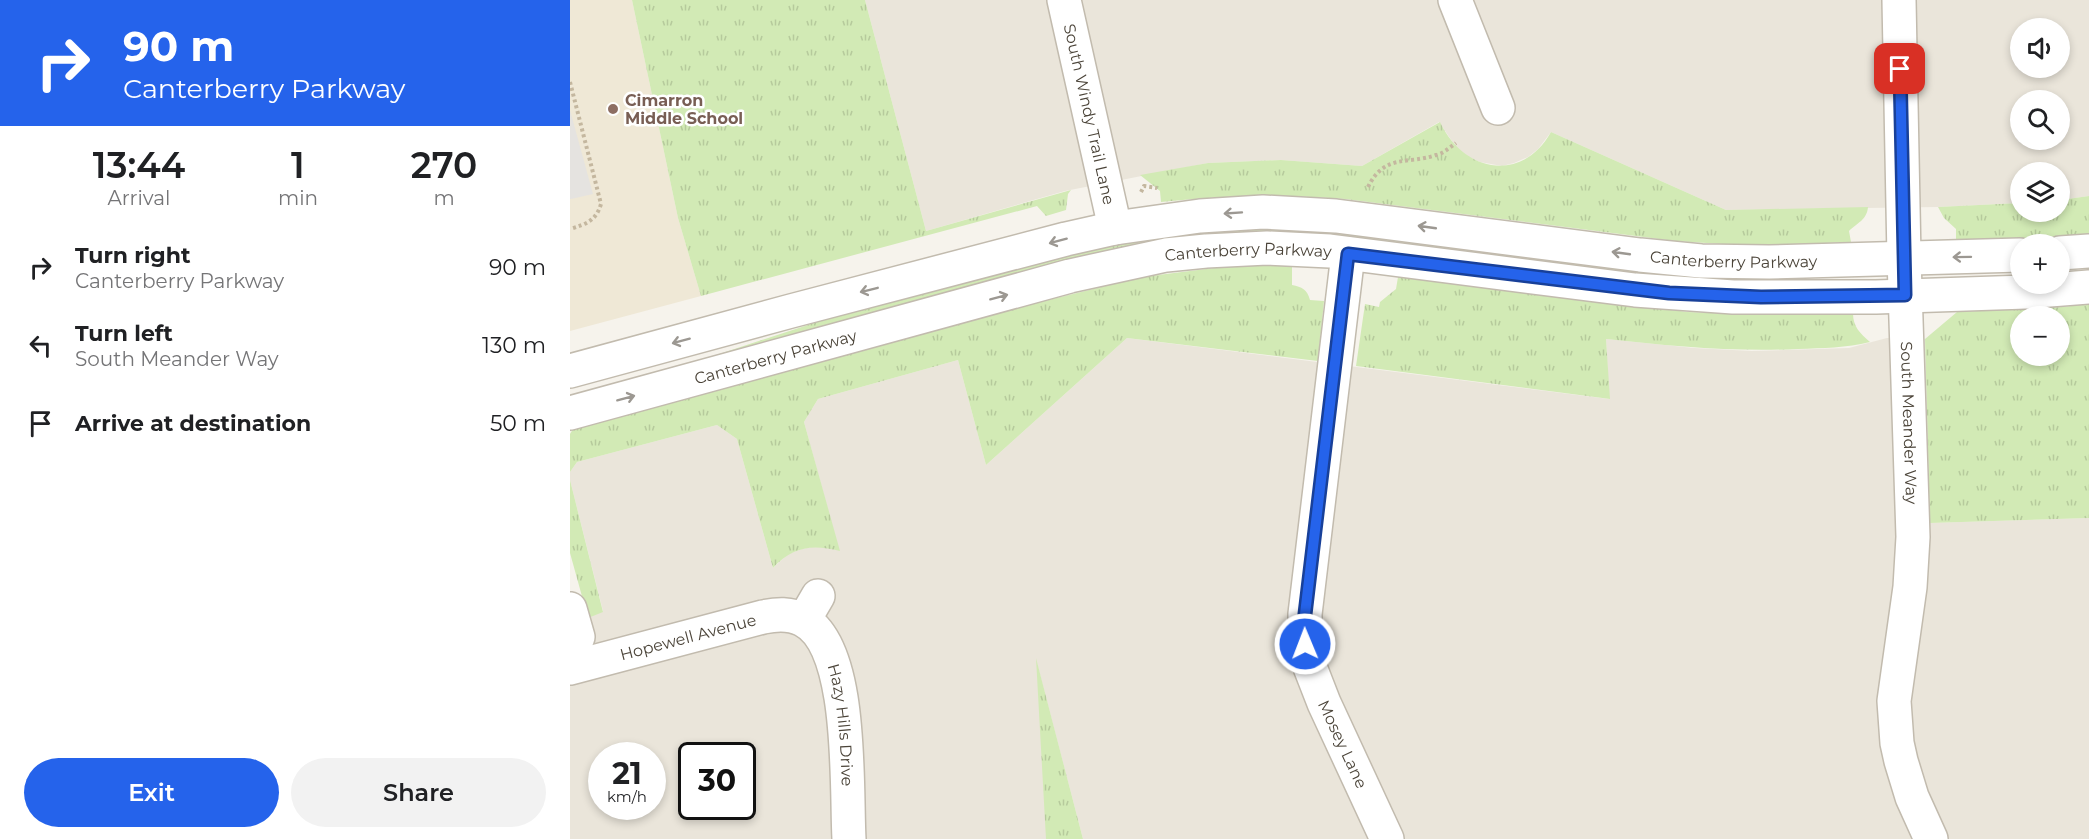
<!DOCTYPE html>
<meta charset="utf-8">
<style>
body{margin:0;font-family:Montserrat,sans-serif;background:#f2f2f2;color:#202124;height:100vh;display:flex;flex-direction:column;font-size:22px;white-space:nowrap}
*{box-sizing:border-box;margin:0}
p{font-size:20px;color:#757577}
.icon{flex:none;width:33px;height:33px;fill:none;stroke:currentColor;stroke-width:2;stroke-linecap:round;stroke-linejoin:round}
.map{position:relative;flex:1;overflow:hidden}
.sheet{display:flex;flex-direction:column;background:#fff;width:570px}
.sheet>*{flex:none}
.top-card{background:#2563eb;color:#fff;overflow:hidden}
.fabs{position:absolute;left:1440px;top:18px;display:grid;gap:12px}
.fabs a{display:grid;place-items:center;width:60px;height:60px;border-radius:50%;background:#fff;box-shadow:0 3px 9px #0003;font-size:30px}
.speed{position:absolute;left:18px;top:742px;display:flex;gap:12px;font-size:30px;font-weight:700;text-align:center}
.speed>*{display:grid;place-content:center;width:78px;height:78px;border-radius:50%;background:#fff;box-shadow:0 3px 9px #0003;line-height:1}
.speed small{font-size:15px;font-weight:400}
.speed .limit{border:3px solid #111;border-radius:9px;background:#fff;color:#111}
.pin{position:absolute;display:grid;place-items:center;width:51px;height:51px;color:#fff;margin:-26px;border-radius:12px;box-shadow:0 3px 9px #0006}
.me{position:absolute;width:66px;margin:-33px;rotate:359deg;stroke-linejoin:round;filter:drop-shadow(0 0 4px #0008)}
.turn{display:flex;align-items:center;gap:21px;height:126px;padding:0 24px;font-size:27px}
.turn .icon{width:78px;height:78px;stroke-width:2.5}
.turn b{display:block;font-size:42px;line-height:51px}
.eta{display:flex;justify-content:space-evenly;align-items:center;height:102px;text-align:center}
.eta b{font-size:36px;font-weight:600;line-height:42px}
.button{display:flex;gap:12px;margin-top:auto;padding:12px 24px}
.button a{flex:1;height:69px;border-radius:36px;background:#2563eb;color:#fff;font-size:24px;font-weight:600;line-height:69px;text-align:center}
.button a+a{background:#f2f2f2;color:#202124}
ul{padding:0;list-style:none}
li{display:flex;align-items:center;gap:18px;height:78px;padding:0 24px}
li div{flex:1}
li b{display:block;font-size:22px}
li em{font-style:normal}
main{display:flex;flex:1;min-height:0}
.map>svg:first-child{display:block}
.residential{fill:#eae5da;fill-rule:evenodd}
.education{fill:#efe8d6}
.grass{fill:url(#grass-tufts);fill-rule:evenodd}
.parking{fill:#e5e3e0}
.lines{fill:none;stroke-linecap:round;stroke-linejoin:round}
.minor-casing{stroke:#c2bbae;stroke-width:36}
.path{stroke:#c4b79f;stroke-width:4;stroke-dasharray:3 3;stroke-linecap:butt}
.minor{stroke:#fff;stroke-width:33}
.oneway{stroke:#9c9892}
.route-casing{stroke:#184099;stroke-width:15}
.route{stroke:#2563eb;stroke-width:10}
.education-dot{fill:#8d6e63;stroke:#fff;stroke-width:2}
.labels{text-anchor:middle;stroke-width:5;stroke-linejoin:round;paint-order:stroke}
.education-label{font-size:16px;font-weight:bold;fill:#785e54;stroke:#fff;text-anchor:start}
.street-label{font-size:16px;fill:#4b4439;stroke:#fff}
</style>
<main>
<section class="sheet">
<div class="top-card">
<div class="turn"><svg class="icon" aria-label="right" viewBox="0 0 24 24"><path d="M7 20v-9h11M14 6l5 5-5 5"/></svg><div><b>90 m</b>Canterberry Parkway</div></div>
</div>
<div class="eta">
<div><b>13:44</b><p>Arrival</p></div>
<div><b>1</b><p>min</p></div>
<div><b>270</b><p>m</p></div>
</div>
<ul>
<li><svg class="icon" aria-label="right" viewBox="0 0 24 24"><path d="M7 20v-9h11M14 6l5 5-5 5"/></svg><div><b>Turn right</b><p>Canterberry Parkway</p></div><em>90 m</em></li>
<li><svg class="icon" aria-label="left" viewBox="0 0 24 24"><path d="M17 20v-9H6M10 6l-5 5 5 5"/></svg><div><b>Turn left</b><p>South Meander Way</p></div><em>130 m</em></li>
<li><svg class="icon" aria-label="arrive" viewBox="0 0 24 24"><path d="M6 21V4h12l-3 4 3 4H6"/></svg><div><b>Arrive at destination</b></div><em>50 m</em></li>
</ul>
<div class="button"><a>Exit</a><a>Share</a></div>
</section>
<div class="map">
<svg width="1519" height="839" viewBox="0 0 1519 839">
<defs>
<pattern id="grass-tufts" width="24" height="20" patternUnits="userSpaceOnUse" patternTransform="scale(1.5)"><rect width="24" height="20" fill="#d2eab5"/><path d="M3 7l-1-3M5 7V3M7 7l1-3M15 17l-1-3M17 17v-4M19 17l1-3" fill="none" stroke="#b6ca9c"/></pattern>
</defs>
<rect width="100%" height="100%" fill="#f6f3ec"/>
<path class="residential" d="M295 0H1519V196L1490 200V172H1450V203L1368 207 1156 210 981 132 968 149 958 157 944 163 932 166 910 162 899 157 886 147 869 122 792 166 711 160 638 163 495 191 356 231ZM1450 28H1490V68H1450ZM1450 100H1490V140H1450Z
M557 338 1039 399 1036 339 1124 348 1182 351 1279 348 1317 338 1355 339 1360 523 1519 518V839H513L467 663 477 839H0V622L33 611 0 480V472L7 462 147 425 167 439 203 568 218 554 232 549 246 546 269 550 234 422 248 399 388 360 416 465ZM32 756H82V807H32ZM122 756H172V807H122Z"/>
<path class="education" d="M0 0H62L108 218 131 296 0 331Z"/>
<path class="grass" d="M62 0H295L356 231 501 190 498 194 496 210 476 216 467 206 131 296 108 218Z
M870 122C893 172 952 184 981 132L1156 210 1298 207C1297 220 1287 223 1279 231L1281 242 1184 246 1105 241 775 199C713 194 653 195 591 202L590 191 570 175 638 163 711 160 792 166Z
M1519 196V234L1461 238 1386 240V229L1374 218 1368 207 1450 203V212H1490V200Z
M652 222 1233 274 1118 279 701 237 0 403V396L134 359 299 305 487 254Z
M722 264V285C732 287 737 289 740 300L754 301 748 361 557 338 416 465 388 360 248 399 234 422 270 551C241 544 223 547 203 568L167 439 147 425 7 462 0 472V434L6 424 377 325 572 277 652 267Z
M828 277 1118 312 1193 315 1283 313C1283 327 1290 333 1300 342 1276 348 1253 348 1228 349 1163 352 1100 346 1036 339L1040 399 786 366 795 304 809 307 810 302 826 289Z
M1519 304V518L1360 523 1355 339 1387 312 1492 307ZM1450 316H1490V356H1450Z
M0 480 33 612 18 618 0 553Z
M466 658 513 839H476Z"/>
<path class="parking" d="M0 110 23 194 1 199H0Z"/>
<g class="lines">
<g class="minor-casing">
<g id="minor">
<path id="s1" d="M494 0 545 228"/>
<path d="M885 0 928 108"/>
<path id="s2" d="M1329 0 1334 258 1343 537 1340 587 1324 701 1327 743 1331 761 1342 797 1361 839"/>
<path d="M1490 253 1519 251"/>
<path id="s3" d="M778 254 735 614V644L740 667 754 703 817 839"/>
<path id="s4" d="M0 371 221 311 496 239 545 228 630 216 693 212 766 216 1070 255 1131 261 1199 262 1450 255"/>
<path id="s5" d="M0 413 500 276 596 255 636 251 697 248 760 251 1065 290 1163 297H1306L1456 292 1519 287"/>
<path d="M0 609 8 637 0 655"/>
<path d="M234 620 248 596"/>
<path id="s6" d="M0 668 193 617C207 614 220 613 233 620 284 646 276 789 279 839"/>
</g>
</g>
<path class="path" d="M0 82 31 204C26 221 16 224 0 229
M798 187C815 153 837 165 866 155 874 153 879 148 886 143
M571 192 574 186 587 188"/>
<use href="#minor" class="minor"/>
</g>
<defs><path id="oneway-shaft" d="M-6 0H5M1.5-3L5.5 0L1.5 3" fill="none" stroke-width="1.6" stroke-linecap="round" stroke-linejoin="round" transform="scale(1.5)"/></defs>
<g class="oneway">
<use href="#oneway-shaft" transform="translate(663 213) rotate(176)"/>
<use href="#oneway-shaft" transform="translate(857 227) rotate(-172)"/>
<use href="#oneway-shaft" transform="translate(488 241) rotate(165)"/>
<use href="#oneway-shaft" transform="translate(1051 253) rotate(-172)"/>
<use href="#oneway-shaft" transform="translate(1392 257) rotate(179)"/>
<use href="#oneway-shaft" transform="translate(299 290) rotate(166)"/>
<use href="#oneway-shaft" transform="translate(429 297) rotate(-15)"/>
<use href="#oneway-shaft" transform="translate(111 341) rotate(165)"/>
<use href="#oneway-shaft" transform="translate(56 398) rotate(-15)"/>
</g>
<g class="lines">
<g class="route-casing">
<path id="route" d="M735 644V614L778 254 1099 293 1191 297 1335 295 1330 69"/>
</g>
<use href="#route" class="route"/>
</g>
<circle class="education-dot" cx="43" cy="109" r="6"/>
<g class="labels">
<g class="education-label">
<text x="55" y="106">Cimarron<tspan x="55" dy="18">Middle School</tspan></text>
</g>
<g class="street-label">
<text dy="6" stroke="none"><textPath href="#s1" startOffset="117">South Windy Trail Lane</textPath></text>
<text dy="6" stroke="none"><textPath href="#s5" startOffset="699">Canterberry Parkway</textPath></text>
<text dy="6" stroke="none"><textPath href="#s4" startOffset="1186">Canterberry Parkway</textPath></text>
<text dy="6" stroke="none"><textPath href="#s5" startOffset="213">Canterberry Parkway</textPath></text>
<text dy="6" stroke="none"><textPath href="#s2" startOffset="423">South Meander Way</textPath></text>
<text dy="6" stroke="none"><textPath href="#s6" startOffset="122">Hopewell Avenue</textPath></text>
<text dy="6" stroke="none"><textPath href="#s6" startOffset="357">Hazy Hills Drive</textPath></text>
<text dy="6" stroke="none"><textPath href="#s3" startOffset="500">Mosey Lane</textPath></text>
</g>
</g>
</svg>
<div class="fabs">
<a><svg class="icon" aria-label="sound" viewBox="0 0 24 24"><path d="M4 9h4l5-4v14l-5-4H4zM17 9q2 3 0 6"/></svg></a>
<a><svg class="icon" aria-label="search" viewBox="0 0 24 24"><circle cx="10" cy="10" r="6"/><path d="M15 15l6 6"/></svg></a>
<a><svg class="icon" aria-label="layers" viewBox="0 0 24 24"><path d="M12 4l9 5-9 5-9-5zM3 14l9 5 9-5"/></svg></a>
<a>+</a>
<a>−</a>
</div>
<div class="speed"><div>21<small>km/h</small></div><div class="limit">30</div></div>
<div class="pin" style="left:1330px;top:69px;background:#d93025"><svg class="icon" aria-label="arrive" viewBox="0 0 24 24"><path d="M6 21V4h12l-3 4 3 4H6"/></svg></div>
<svg class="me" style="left:735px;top:644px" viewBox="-20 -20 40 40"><circle r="17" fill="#2563eb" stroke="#fff" stroke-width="3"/><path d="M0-11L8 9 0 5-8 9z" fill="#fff"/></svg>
</div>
</main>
